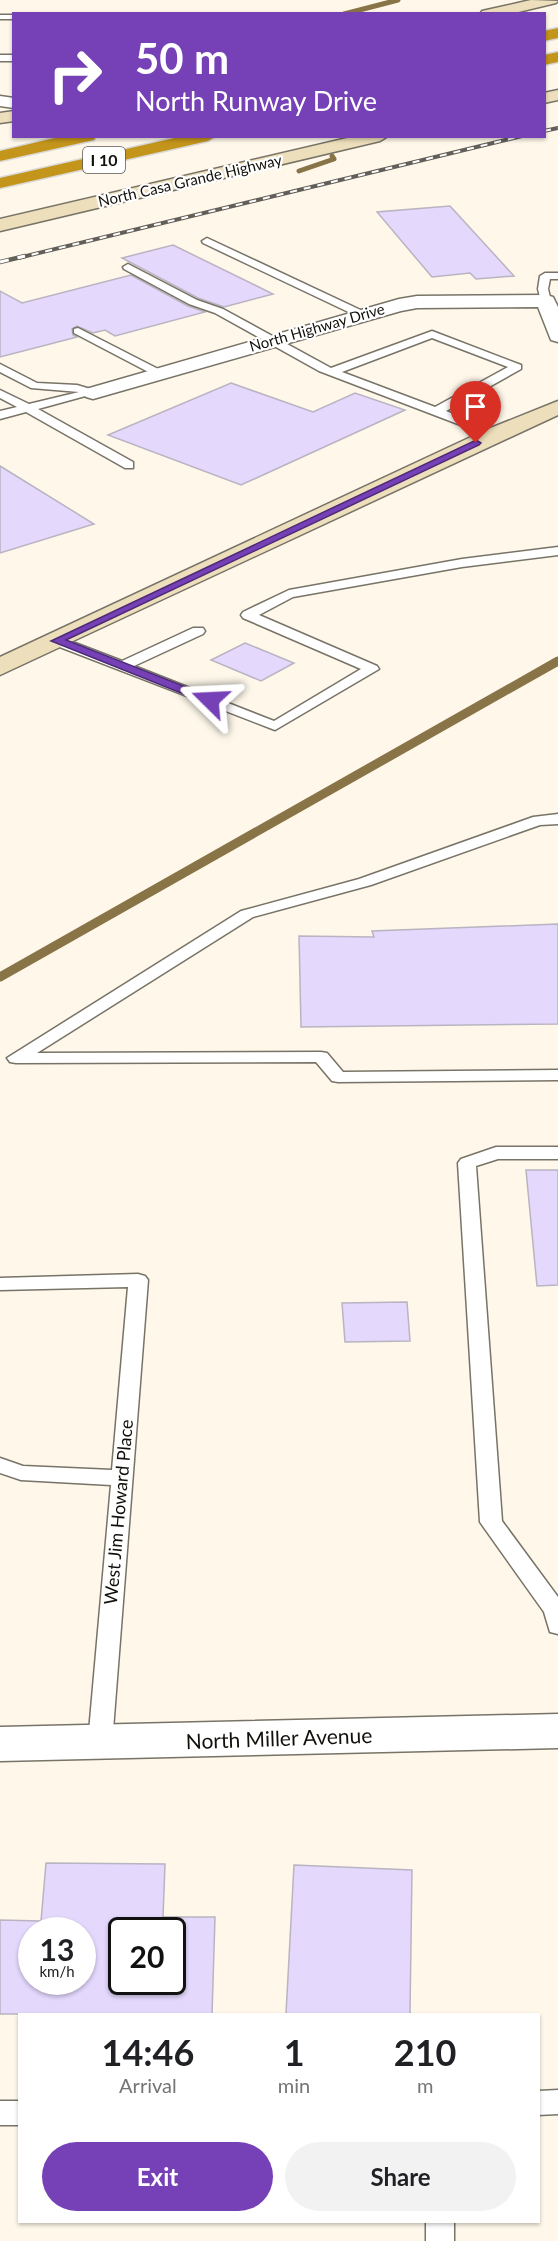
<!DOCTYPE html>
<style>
body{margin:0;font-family:Lato,sans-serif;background:#f2f2f2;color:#202124;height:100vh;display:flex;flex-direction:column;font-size:22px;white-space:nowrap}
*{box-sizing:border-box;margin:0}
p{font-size:20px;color:#757577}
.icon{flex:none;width:33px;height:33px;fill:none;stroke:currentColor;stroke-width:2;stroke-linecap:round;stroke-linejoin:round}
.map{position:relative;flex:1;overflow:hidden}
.drawer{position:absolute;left:18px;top:2013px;width:522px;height:210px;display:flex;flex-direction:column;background:#fff;border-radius:0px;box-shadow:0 2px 4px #0004}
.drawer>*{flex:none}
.hud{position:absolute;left:12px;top:12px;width:534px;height:126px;border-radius:0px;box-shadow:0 2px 4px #0004;background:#7640b6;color:#fff;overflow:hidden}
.speed{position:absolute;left:18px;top:1917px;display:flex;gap:12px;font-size:30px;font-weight:700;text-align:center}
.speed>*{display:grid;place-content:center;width:78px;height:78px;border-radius:50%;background:#fff;box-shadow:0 2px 4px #0004;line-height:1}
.speed small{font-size:15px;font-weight:400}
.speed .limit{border:3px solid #111;border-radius:9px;background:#fff;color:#111}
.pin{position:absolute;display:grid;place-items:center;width:51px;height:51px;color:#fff;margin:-62px -26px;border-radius:50% 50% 50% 0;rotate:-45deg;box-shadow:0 0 6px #0007}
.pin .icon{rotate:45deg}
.me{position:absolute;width:66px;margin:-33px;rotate:291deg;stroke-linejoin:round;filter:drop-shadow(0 0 4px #0008)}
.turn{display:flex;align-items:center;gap:21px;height:126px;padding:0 24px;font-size:27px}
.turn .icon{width:78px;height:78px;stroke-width:2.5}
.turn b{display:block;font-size:42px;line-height:51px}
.eta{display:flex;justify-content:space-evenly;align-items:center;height:102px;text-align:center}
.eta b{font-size:36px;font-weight:700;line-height:42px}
.action{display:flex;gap:12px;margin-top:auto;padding:12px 24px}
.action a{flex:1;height:69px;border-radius:36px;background:#7640b6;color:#fff;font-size:24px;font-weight:700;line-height:69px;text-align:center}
.action a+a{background:#f2f2f2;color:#202124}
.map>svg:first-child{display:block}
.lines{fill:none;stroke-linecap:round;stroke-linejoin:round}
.stream-far1{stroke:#897447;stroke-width:5}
.stream{stroke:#897447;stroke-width:9}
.building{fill:#e4d8fd;stroke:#b9b4c1;stroke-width:1.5;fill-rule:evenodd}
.lane-casing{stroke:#787367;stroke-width:3}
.street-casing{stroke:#787367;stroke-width:3}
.secondary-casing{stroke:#787367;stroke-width:3}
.highway-casing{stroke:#d9d9d8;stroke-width:3}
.lane{fill:#fff;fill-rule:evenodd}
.street{fill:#fff;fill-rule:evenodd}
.secondary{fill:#eddfbb;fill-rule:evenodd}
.highway{fill:#c4951b;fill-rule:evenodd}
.rail-far1-casing{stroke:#635f58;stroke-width:4}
.rail-casing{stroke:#635f58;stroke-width:4.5}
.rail-far1{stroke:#fff;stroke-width:2;stroke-dasharray:7;stroke-linecap:butt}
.rail{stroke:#fff;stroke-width:3;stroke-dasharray:9;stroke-linecap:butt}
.route{fill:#7640b6;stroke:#4d2a76;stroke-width:1.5}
.labels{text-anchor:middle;stroke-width:4.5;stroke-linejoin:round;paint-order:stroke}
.far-street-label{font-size:15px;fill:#12100b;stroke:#fff}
.shield{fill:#fff;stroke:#595854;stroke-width:1.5}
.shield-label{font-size:16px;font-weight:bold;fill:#12100b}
.street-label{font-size:18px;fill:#12100b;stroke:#fff}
.near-street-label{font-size:21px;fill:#12100b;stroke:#fff}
</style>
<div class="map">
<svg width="558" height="2241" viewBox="0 0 558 2241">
<rect width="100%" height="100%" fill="#fef7ea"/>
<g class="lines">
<path class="stream-far1" d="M344 14 398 0
M299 171 334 159 332 156"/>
<path class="stream" d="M0 977 558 661"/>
</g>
<path class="building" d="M450 206 514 276 476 279 470 273 432 277 377 212Z
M173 245 273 294 224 307 198 298 122 258Z
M131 275 188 306 205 312 115 336 105 330 93 333 77 326 72 329 73 335 77 337 0 357V291L22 303Z
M231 383 313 412 355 393 405 410 241 485 108 435Z
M0 466 94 524 0 553Z
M245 643 294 663 261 681 211 660Z
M558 924V1024L301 1027 299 936 374 937 372 931Z
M526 1170H558V1285L537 1286Z
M407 1302 410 1341 345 1342 342 1303Z
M46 1863 165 1864 163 1917H215L212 2014H0V1920L41 1921ZM32 1930H82V1982H32ZM122 1930H172V1982H122Z
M294 1865 412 1870 410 2014H286Z"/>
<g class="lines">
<g class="lane-casing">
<path id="lane" d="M0 15H14V19H0Z
M0 55H14V61H0Z
M207 238 367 313 368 315 367 317H359L203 243 202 241Z
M128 264 197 300 223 309 331 368 432 331 521 365V369L446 411 502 434 500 437H492L319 371 215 313 189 304 124 269 123 267ZM432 338 508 367 435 407 342 372Z
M545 273H558V279H550L548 289 551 301 546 304 541 301 538 289 540 276Z
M78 328 164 372 166 374 160 377 156 376 74 333V329Z
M0 364 37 383 77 385 97 391V395H89L38 409 133 462V468H125L26 412 0 419V411L17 407 0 398V390L29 404 79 392 31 388 0 372Z
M558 547V555L462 567 293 597 259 615 377 666 379 669 275 730 52 644 50 641 52 638H62L122 661 193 628H203L205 631 203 634 134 666 274 721 361 669 243 618 241 615 243 612 289 590 462 559Z
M558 814V824L540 825 371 885 253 917 37 1053 321 1052 327 1053 343 1072 558 1070V1080L338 1082 332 1081 316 1062 16 1063 10 1062 7 1058 241 911 359 879 533 817Z
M496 1147H558V1159H498L476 1166 502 1521 558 1597V1634L550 1632 544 1612 480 1522 458 1163 461 1159Z
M138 1274 145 1276 148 1280 112 1743 108 1750 100 1752 92 1750 88 1743 111 1485 21 1480 0 1473V1458L23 1466 112 1470 128 1287 0 1290V1278Z
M558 2090V2114L538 2115V2091Z
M0 2101H20V2125H0Z
M426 2222H454V2241H426Z"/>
</g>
<g class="street-casing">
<path id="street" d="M0 96 14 98V108L0 106Z
M546 295 553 297 558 307V342L551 340 538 307 417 308 401 311 93 399 86 397 82 393 86 389 399 299 417 296Z
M558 1714V1748L0 1761V1727Z"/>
</g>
<g class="secondary-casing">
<path id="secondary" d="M531 0 558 1 556 3 510 14H480L482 11Z
M558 90V100L544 103V93Z
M14 111V121L0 123V113Z
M356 136H388L380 141 0 231V219Z
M558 401V415L0 675V657L488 429Z"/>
</g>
<g class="highway-casing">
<path id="highway" d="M558 28V38L544 41V31Z
M558 52V62L544 65V55Z
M63 136H96L94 140 0 161V151Z
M183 136H216L208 141 0 188V178Z"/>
</g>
<use href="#lane" class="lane"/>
<use href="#street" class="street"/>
<use href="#secondary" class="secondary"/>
<use href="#highway" class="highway"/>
<g class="rail-far1-casing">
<path id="rail-far1" d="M544 131 558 128
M18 258 522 136"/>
</g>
<g class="rail-casing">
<path id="rail" d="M0 262 25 256"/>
</g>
<use href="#rail-far1" class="rail-far1"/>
<use href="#rail" class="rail"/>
</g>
<path class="route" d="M476 440 481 443 479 445 66 640 214 698V703H206L51 641Z"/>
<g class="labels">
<g class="far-street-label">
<text transform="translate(190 181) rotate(-13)" y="5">North Casa Grande Highway</text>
<text transform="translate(317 328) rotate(-16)" y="5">North Highway Drive</text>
</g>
<rect class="shield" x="83" y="147" width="42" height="26" rx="4.5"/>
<g class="shield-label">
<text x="104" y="166">I 10</text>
</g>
<g class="street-label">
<text transform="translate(119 1512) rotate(-85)" y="6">West Jim Howard Place</text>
</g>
<g class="near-street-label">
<text transform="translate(279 1739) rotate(-2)" y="7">North Miller Avenue</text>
</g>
</g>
</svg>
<div class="speed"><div>13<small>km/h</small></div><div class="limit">20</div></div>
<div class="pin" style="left:476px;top:443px;background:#d93025"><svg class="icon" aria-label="arrive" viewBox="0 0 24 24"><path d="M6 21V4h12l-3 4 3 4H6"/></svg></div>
<svg class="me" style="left:210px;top:700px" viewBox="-20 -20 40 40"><path d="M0-17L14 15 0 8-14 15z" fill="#7640b6" stroke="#fff" stroke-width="4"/></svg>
<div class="hud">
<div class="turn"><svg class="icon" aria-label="right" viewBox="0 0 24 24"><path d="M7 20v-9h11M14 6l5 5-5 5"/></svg><div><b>50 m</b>North Runway Drive</div></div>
</div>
<section class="drawer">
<div class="eta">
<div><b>14:46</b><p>Arrival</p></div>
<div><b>1</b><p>min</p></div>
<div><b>210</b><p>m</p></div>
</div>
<div class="action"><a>Exit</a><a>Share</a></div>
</section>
</div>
